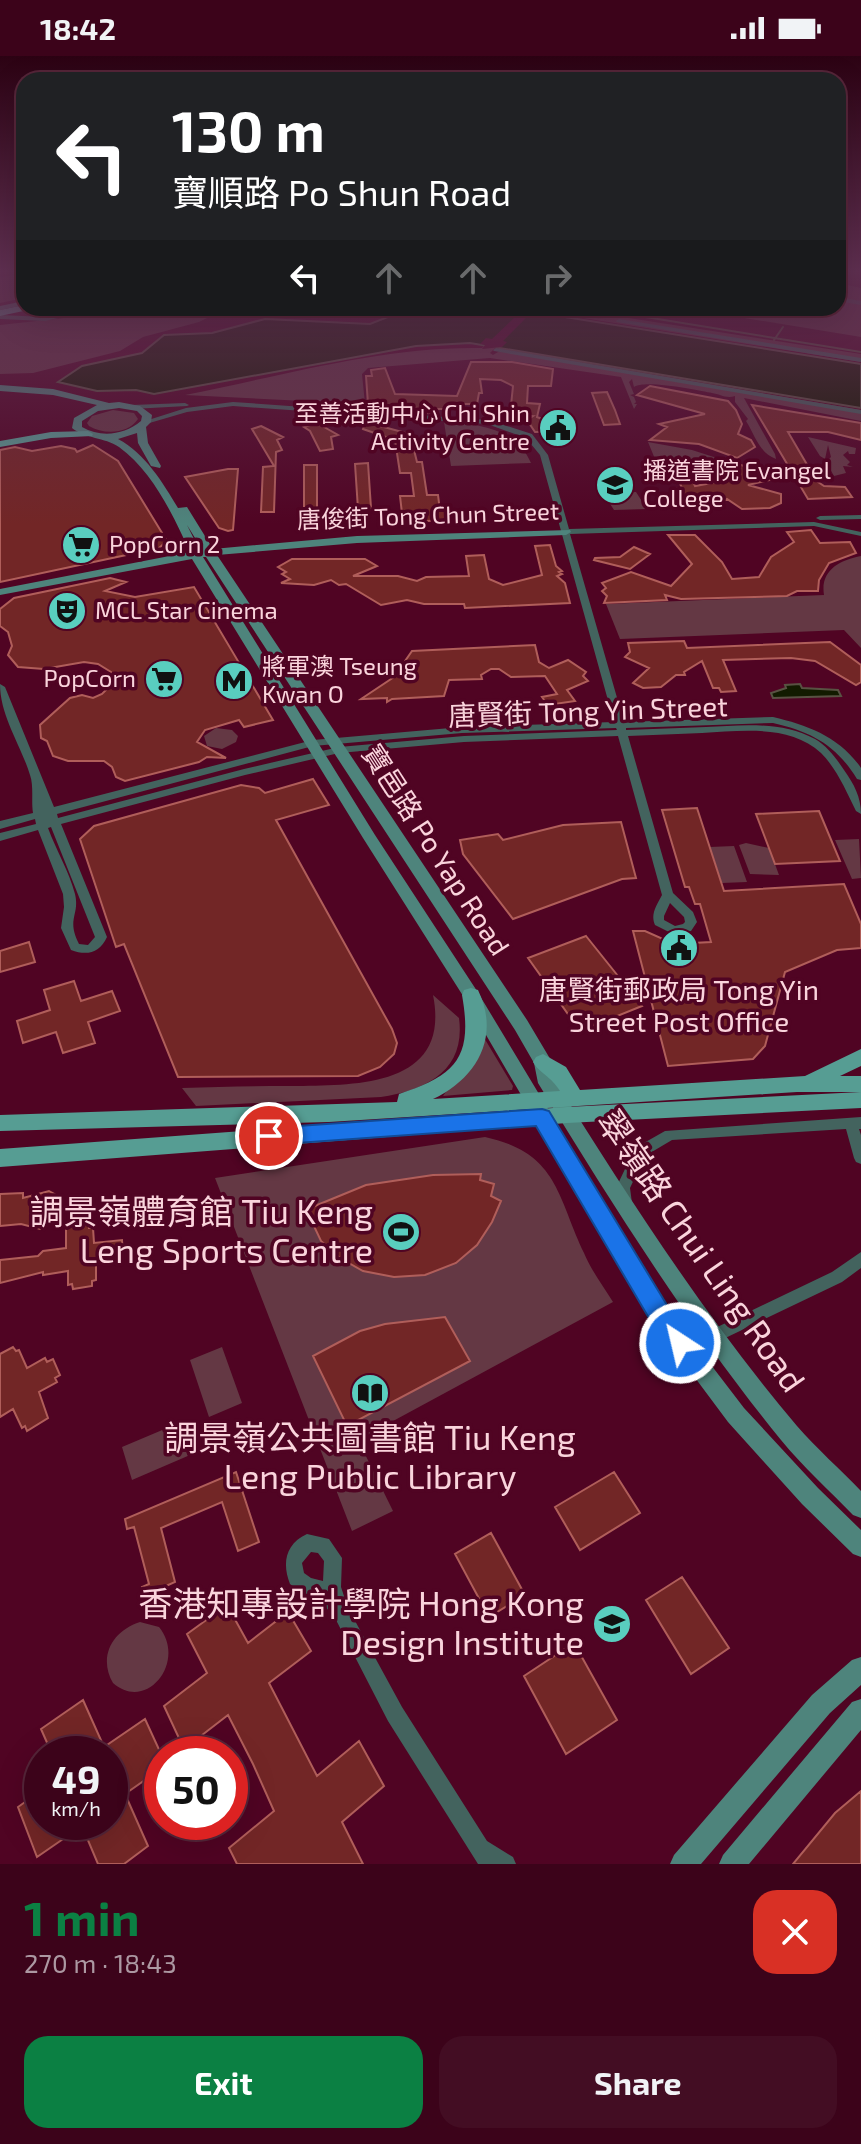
<!DOCTYPE html>
<meta charset="utf-8">
<style>
body{margin:0;font-family:"Exo 2","Noto Sans TC",sans-serif;background:#430d23;color:#f1f3f6;height:100vh;display:flex;flex-direction:column;font-size:30px;white-space:nowrap}
*{box-sizing:border-box;margin:0}
p{font-size:26px;color:#ac98a2}
.icon{flex:none;width:44px;height:44px;fill:none;stroke:currentColor;stroke-width:2;stroke-linecap:round;stroke-linejoin:round}
.map{position:relative;height:1808px;overflow:hidden}
.panel{display:flex;flex-direction:column;background:#3c031a;flex:1}
.panel>*{flex:none}
.banner{position:absolute;left:16px;top:16px;width:830px;height:244px;border-radius:24px;box-shadow:0 8px 32px #0002,0 0 0 2px #552539;background:#202124;color:#fff;overflow:hidden}
.speed{position:absolute;left:24px;top:1680px;display:flex;gap:16px;font-size:40px;font-weight:700;text-align:center}
.speed>*{display:grid;place-content:center;width:104px;height:104px;border-radius:50%;background:#3c031a;box-shadow:0 8px 32px #0002,0 0 0 2px #552539;line-height:1}
.speed small{font-size:20px;font-weight:400}
.speed .limit{border:12px solid #d22;background:#fff;color:#111}
.pin{position:absolute;display:grid;place-items:center;width:68px;height:68px;color:#fff;margin:-34px;border:4px solid #fff;border-radius:50%;box-shadow:0 2px 8px #0007}
.me{position:absolute;width:88px;margin:-44px;rotate:325deg;stroke-linejoin:round;filter:drop-shadow(0 0 6px #0008)}
.turn{display:flex;align-items:center;gap:28px;height:168px;padding:0 24px;font-size:36px}
.turn .icon{width:104px;height:104px;stroke-width:2.5}
.turn b{display:block;font-size:56px;line-height:68px}
.lanes{display:flex;align-items:center;height:76px;padding:0 24px;background:#0003;justify-content:center;gap:40px;direction:ltr}
.lanes .off{opacity:.35}
.round{display:grid;place-items:center;flex:none;width:84px;height:84px;border-radius:24px;background:#430d23}
.head{display:flex;align-items:center;justify-content:space-between;height:136px;padding:0 24px}
h1{font-size:48px;font-weight:700;line-height:60px;color:#0b8043}
.action{display:flex;gap:16px;margin-top:auto;padding:16px 24px}
.action a{flex:1;height:92px;border-radius:24px;background:#0b8043;color:#fff;font-size:32px;font-weight:700;line-height:92px;text-align:center}
.action a+a{background:#430d23;color:#f1f3f6}
.status{display:flex;justify-content:space-between;align-items:center;height:56px;padding:0 40px;background:#3c031a;direction:ltr}
.status svg{height:22px;fill:currentColor}
.map>svg:first-child{display:block}
.green{fill:#643844}
.water{fill:#121b00;stroke:#585242;stroke-width:2}
.pier{fill:#500423}
.lines{fill:none;stroke-linecap:round;stroke-linejoin:round}
.stream{stroke:#585242;stroke-width:2}
.building{fill:#722626;stroke:#b05e5a;stroke-width:2}
.street{fill:#43635e;fill-rule:evenodd}
.secondary{fill:#4e847c;fill-rule:evenodd}
.primary{fill:#569d93;fill-rule:evenodd}
.highway{fill:#5cb4a8;fill-rule:evenodd}
.route{fill:#1a73e8;stroke:#114b97;stroke-width:2}
.labels{text-anchor:middle;stroke-width:7;stroke-linejoin:round;paint-order:stroke}
.far-poi-label{font-size:24px;fill:#fad4dc;stroke:#500423;text-anchor:start}
.far-street-label{font-size:24px;fill:#fad4dc;stroke:#500423}
.street-label{font-size:28px;fill:#fad4dc;stroke:#500423}
.poi-label{font-size:28px;fill:#fad4dc;stroke:#500423}
.near-poi-label{font-size:34px;fill:#fad4dc;stroke:#500423;text-anchor:end}
.near-street-label{font-size:34px;fill:#fad4dc;stroke:#500423}
</style>
<div class="status"><b>18:42</b><svg viewBox="0 0 49 12"><path d="M0 12V9h3v3zM5 12V6h3v6zM10 12V3h3v9zM15 12V0h3v12zM26 1h20v11H26zM47 4h2v5h-2z"/></svg></div>
<div class="map">
<svg width="861" height="1808" viewBox="0 0 861 1808">
<rect width="100%" height="100%" fill="#500423"/>
<path class="green" d="M24 218V242L0 247V221Z
M838 227 861 232V281L683 252H838Z
M117 252 128 256 223 254 199 266 143 281 120 295 33 317 0 318V269L64 262Z
M518 252H564L861 298V306L539 255H533L490 297 493 299 503 293 861 354V365L744 342 775 398 776 403C759 397 755 379 746 365L748 363 735 346V340C726 343 720 338 712 337 701 335 645 323 634 331L632 323 629 326 634 338 630 339 634 341 636 346 634 348H637L634 353 621 321 490 302 368 312 362 318 365 348 185 339C282 320 383 290 482 292L520 254Z
M113 354 134 357 138 363C128 378 104 379 89 370L87 367 92 360Z
M444 366C478 368 516 372 531 407L451 410Z
M808 381 856 392 855 398H849L848 395 843 399 850 406 847 409 853 411 843 410 846 417 834 420 826 406 831 401 828 389 825 403 820 400Z
M648 386 692 394 720 403 723 409 702 421 677 422 669 402 655 403Z
M636 436 647 453 614 454 603 437Z
M861 500V592L844 574 620 583 606 548 824 539C820 515 839 504 861 500Z
M216 672 232 674 238 680 236 686 222 693 207 690 204 680Z
M859 783 861 822 852 823 835 784Z
M746 787 769 792 779 819 750 818 739 789Z
M734 790 747 826 722 827 710 791Z
M433 939 459 962C466 1014 427 1034 381 1041L196 1050 182 1032C216 1031 251 1030 286 1030 350 1029 452 1034 433 939Z
M483 980 513 1030 512 1034 443 1040Z
M485 1081C558 1097 557 1140 584 1197 591 1214 603 1230 613 1246L358 1384 393 1455 352 1475 215 1122Z
M222 1291 242 1347 209 1361 190 1304Z
M186 1364 197 1396 132 1424 122 1391Z
M140 1566 159 1571C187 1605 147 1657 113 1627 98 1601 112 1575 140 1566Z"/>
<path class="water" d="M394 252H508L861 308V352L470 287 416 290 154 338 136 334 97 335 58 326 82 310 142 297 164 279 212 277 265 263 370 268 388 261Z
M800 628 802 632 838 634 841 640 773 642 771 637 786 632 785 629Z"/>
<path class="pier" d="M536 252 569 258 619 265 535 254 537 256 527 261 503 285 507 286 502 291 482 293 485 289 480 288 486 282 492 283 516 260 512 258 517 253Z"/>
<g class="lines">
<path class="stream" d="M621 257 861 296
M774 284 783 271"/>
</g>
<path class="building" d="M471 306H512L553 313 551 330H528L527 347 540 348 537 361 575 375 535 376 527 364 533 360 510 359 513 330 501 324 480 323 482 337H479L477 348H459L451 349V353H431L432 357 419 356 418 352 368 348 366 320H372L371 314 385 312 395 338 457 340Z
M650 330 728 345 736 354 742 368 738 378 751 384 755 391 737 402 699 388 650 384 667 371 659 368 705 358 637 339Z
M607 336 615 354 620 368 604 369 592 337Z
M752 349 861 367V384L828 376H788L809 412 799 413 824 430 845 431 852 441 808 443Z
M365 366 410 378 417 406H422L427 439H438L440 455H448L449 464 403 466 400 440H414L411 417H400L395 384 363 373Z
M317 367 338 379 331 381 333 393 320 395 310 375 304 371Z
M261 370 283 381 277 384 282 394 276 396 274 456H261L263 411 274 410 252 373Z
M93 389 118 405 167 485 159 492 0 526V394L15 391 32 395 61 390 75 393 77 396Z
M368 407 371 452 358 453 355 408Z
M304 409H317V455H304Z
M741 409 778 422 748 429 781 438V447L770 452 742 453 727 443 717 449H708L673 433 682 432 678 423H692L695 430 717 426Z
M228 413H238L233 474 228 475 219 472 185 421Z
M811 474 820 487 850 486 856 497 829 507 819 524 818 535H797L787 540 681 543 665 539 667 544 604 547 607 540 602 535 606 532 602 527 631 516 671 530 692 508 668 479H695L722 506 732 523 759 521 771 501 794 486 787 476Z
M550 489 556 510 562 515 559 516 562 518 557 520 565 527 570 547 465 552 464 548H424L407 544 381 549 346 528 339 529 331 524 314 529 281 527 290 523 282 518 286 516 278 511 292 503H365L377 510 353 520H398L417 525 426 521 469 520 466 500 484 499 489 523 503 529 542 519 535 490Z
M634 491 650 498 630 513 594 504 595 502 620 501Z
M110 522 126 526 105 535 135 541 194 531 273 664 244 671 239 664 205 674 197 686 226 702 207 701 199 706 125 725 116 721 112 711 104 705H68L53 700 47 685 41 682 40 669 70 642 82 639 93 642 102 638 111 629V616L98 608 84 606 44 613 18 611 8 599 12 590 8 576 0 570V553L14 542Z
M684 585 687 592 830 586 861 609V626L856 629 815 605 791 602 723 604 736 635 721 636 719 632H713L702 605 684 616 685 619H676L661 631 643 632 633 627 649 612 625 601 630 596 628 587Z
M535 589 539 606 549 612 568 604 586 616 583 620 588 625 567 634 575 645 548 649 542 641 557 638 545 620 511 621 499 613H491L481 619 482 623 449 624 444 640 392 643 387 646V642L361 643 394 621 412 595Z
M313 723 329 749 276 764 392 973 397 987 394 998 380 1011 358 1020 178 1021 124 888 116 891 80 783 94 770 241 729 259 732 265 737Z
M697 752 724 835 844 828 861 868V892L837 894 785 916 765 990 753 1003 668 1010 633 875H645L674 888 711 886 700 848H695L689 831H685L662 754Z
M819 755 840 805 775 808 756 758Z
M621 766 636 822 622 823 513 863 463 798 460 784 498 778 503 784 563 769Z
M586 880 642 950 580 975 528 902Z
M29 886 35 906 0 916V895Z
M74 925 81 945 112 935 120 955 88 966 95 987 63 997 56 976 23 987 17 965 50 954 44 934Z
M481 1118 480 1124 494 1128 491 1140 501 1145 492 1166 477 1189 456 1207 425 1219 394 1221 363 1215 340 1202 321 1185 312 1166 310 1152 366 1129 433 1119Z
M49 1135 58 1140 62 1148 58 1164 40 1173 21 1168 0 1170V1138L23 1137V1142Z
M89 1168V1172H93L94 1187 122 1184 123 1201 96 1208V1224L92 1225V1230L73 1233 72 1228 68 1229V1215L43 1219V1216L0 1227V1204L38 1200 43 1195 66 1192V1172Z
M445 1261 470 1305 347 1370 313 1300 360 1275 385 1268Z
M13 1291 16 1295 19 1294 27 1312 45 1302 47 1306 53 1303 60 1319 55 1322 57 1326 39 1336 48 1362 27 1375 25 1370 22 1372 13 1353 0 1361V1298Z
M236 1416 259 1486 238 1495 222 1446 161 1472 175 1526 144 1540 142 1531 149 1528 134 1471 127 1473 125 1463Z
M614 1416 640 1457 580 1494 555 1451Z
M491 1477 525 1539 489 1561 455 1498Z
M682 1521 729 1592 691 1618 646 1544Z
M227 1549 248 1587 288 1556 311 1595 269 1627 317 1720 359 1685 384 1730 342 1766 363 1808H237L229 1792 274 1755 253 1708 228 1659 184 1693 164 1650 207 1617 187 1578Z
M574 1587 617 1664 566 1698 524 1620Z
M83 1644 104 1691 145 1663 162 1700V1712L125 1738 148 1790 124 1808H98L82 1770 37 1801 18 1751 42 1734V1766H110V1698H52L41 1673Z
M861 1735V1808H793L835 1757Z"/>
<g class="lines">
<path class="street" d="M838 241 861 245V249L838 245Z
M90 252H102L45 265 0 263V259L45 261Z
M602 252H608L610 255 605 256Z
M619 263 861 302V306L617 266 616 265Z
M496 292 861 354V358L494 295 493 294Z
M233 346 488 364 532 378 548 399 569 473 814 466 861 476V480L814 470 570 478 624 666 773 661C807 669 837 680 859 709L861 712V724L857 723C836 689 812 676 773 667L626 672V674C653 673 680 672 706 671 742 669 782 665 815 683 827 690 836 702 844 714 854 728 861 741 861 758L856 755C846 735 837 713 821 697 790 668 741 675 702 677 678 678 653 679 628 680L673 837 693 856 697 866 691 875 673 878 655 869C650 858 657 849 662 839L618 680 464 686 339 697 245 719 61 768 107 881C100 897 87 900 71 894L61 872 64 851 63 838 38 774 0 785V777L36 768 35 763 0 773V765L33 757C31 745 34 730 30 719 21 689 0 660 0 628L5 631 54 751 313 684 462 671 614 666 540 399 526 382 487 368 233 350 187 356 146 368 142 366 186 352ZM616 672 617 674 464 680 339 691 244 713 58 762 57 758 313 690 462 677ZM51 771 95 881 88 889 79 888C66 863 80 859 75 838 69 815 56 794 48 772ZM670 847 684 861 685 866 683 868 675 870 664 864V860Z
M185 347 189 349 187 350 132 353 128 351 132 349Z
M861 459V463L820 464 816 462 820 460Z
M861 1061V1073H859L861 1079V1108L856 1106 854 1102 846 1073 672 1084 645 1100 630 1132 632 1147 630 1151 625 1153 620 1151 616 1132 635 1092 665 1075Z
M861 1196V1212L842 1226 719 1285 714 1287 709 1285 706 1280 709 1275 832 1216Z
M307 1478 329 1483 342 1502 341 1531 348 1552 402 1651 487 1785 513 1801 516 1808H478L388 1665 335 1562 317 1541 301 1536 290 1528C282 1508 285 1488 307 1478ZM311 1496 318 1497 324 1505 323 1525 311 1522 304 1517 302 1507Z"/>
<path class="secondary" d="M24 245V249L0 254V250Z
M0 329 53 333 109 347 119 346 140 350 152 359 151 366 146 371 148 387 161 410 160 412 151 410 138 387 137 377 118 383C145 397 163 427 178 452L187 451 213 493 357 480 570 474 571 476 566 479 357 487 217 499 527 964 552 1006 553 1021C628 1141 705 1261 797 1370 817 1393 840 1413 861 1435V1462L853 1459C829 1434 803 1411 781 1384 690 1272 613 1150 538 1027L534 1007 515 974 206 501H203L375 779 477 935 669 1254 744 1352 818 1432 861 1474V1501L853 1498 802 1448 728 1366 655 1268 465 943 363 782 192 503 0 539V533L190 496C173 459 153 416 119 391 104 381 86 383 72 372L74 362 97 349 53 339 0 335ZM119 352 137 355 142 360 141 365C124 379 101 382 82 371V365L98 355ZM187 469 203 495H200Z
M861 1601V1629L830 1657 701 1808H670L674 1799 812 1639 852 1604Z
M861 1643V1674L749 1808H719L723 1799 852 1646Z"/>
<path class="primary" d="M88 375 93 378 92 380 51 382 0 391V385L51 376Z
M471 932 478 934C501 981 476 1023 433 1043L560 1035C551 1020 539 1017 533 1006L536 1001 543 998 566 1011 580 1034 805 1020 861 993V1010L840 1020H861V1036H797L329 1066 0 1075V1059L397 1046 399 1038C457 1019 473 1001 462 939L464 934Z
M861 1036V1052L567 1067 0 1111V1093L567 1051Z"/>
<path class="highway" d="M24 249V252H30L28 254 0 260V254Z"/>
</g>
<linearGradient id="sky" x2="0" y2="1"><stop stop-color="#2c0213"/><stop offset="0.46" stop-color="#5e2f50"/><stop offset="1" stop-color="#5e2f50" stop-opacity="0"/></linearGradient>
<rect width="861" height="468" fill="url(#sky)"/>
<path class="route" d="M542 1053 549 1055 670 1254 692 1287 689 1295 680 1298 672 1295 653 1269 536 1070 269 1089 262 1086 259 1080 262 1074 269 1072Z"/>
<defs>
<g id="civic-disc" transform="scale(2)"><circle r="9.5" fill="#59cebf" stroke="#500423"/><path d="M-.6-6.5H3V-4.5H.6V-3L4-1V1h2V6H-6V1h2V-1L-.6-3ZM-1.2 2.5V6h2.4V2.5Z" fill="#111"/></g>
<g id="school-disc" transform="scale(2)"><circle r="9.5" fill="#59cebf" stroke="#500423"/><path d="M0-5L7-2L0 1L-7-2ZM-4 1L0 2.5L4 1V4Q0 6-4 4Z" fill="#111"/></g>
<g id="supermarket-disc" transform="scale(2)"><circle r="9.5" fill="#59cebf" stroke="#500423"/><path d="M-6-5.5h2.5l.6 2H6L4.5 2H-2.5L-4.4-4H-6ZM-1.5 3.2a1.3 1.3 0 1 0 .1 0ZM3 3.2a1.3 1.3 0 1 0 .1 0Z" fill="#111"/></g>
<g id="theatre-disc" transform="scale(2)"><circle r="9.5" fill="#59cebf" stroke="#500423"/><path d="M-5-5.5Q0-4 5-5.5V0Q5 5 0 6Q-5 5-5 0ZM-3.3-2.5H-1v1.5H-3.3ZM1-2.5H3.3v1.5H1ZM-2.8 1Q0 5.5 2.8 1Z" fill="#111"/></g>
<g id="metro-disc" transform="scale(2)"><circle r="9.5" fill="#59cebf" stroke="#500423"/><path d="M-5.5 5V-5H-3L0 0L3-5H5.5V5H3V-.5L0 4L-3-.5V5Z" fill="#111"/></g>
<g id="stadium-disc" transform="scale(2)"><circle r="9.5" fill="#59cebf" stroke="#500423"/><path d="M0-5a6.5 5 0 1 0 0 10a6.5 5 0 1 0 0-10ZM-3.5-1.8h7v3.6h-7Z" fill="#111"/></g>
<g id="library-disc" transform="scale(2)"><circle r="9.5" fill="#59cebf" stroke="#500423"/><path d="M-6-4Q-3-5.5-.7-3.5V5Q-3 3-6 4ZM6-4Q3-5.5 .7-3.5V5Q3 3 6 4Z" fill="#111"/></g>
<g id="university-disc" transform="scale(2)"><circle r="9.5" fill="#59cebf" stroke="#500423"/><path d="M0-5L7-2L0 1L-7-2ZM-4 1L0 2.5L4 1V4Q0 6-4 4Z" fill="#111"/></g>
</defs>
<g fill-rule="evenodd">
<use href="#civic-disc" x="558" y="372"/>
<use href="#school-disc" x="615" y="429"/>
<use href="#supermarket-disc" x="81" y="489"/>
<use href="#theatre-disc" x="67" y="555"/>
<use href="#supermarket-disc" x="164" y="623"/>
<use href="#metro-disc" x="234" y="625"/>
<use href="#civic-disc" x="679" y="892"/>
<use href="#stadium-disc" x="401" y="1176"/>
<use href="#library-disc" x="370" y="1337"/>
<use href="#university-disc" x="612" y="1568"/>
</g>
<g class="labels">
<g class="far-poi-label">
<text x="530" y="366" text-anchor="end">至善活動中心 Chi Shin<tspan x="530" dy="28">Activity Centre</tspan></text>
<text x="643" y="423">播道書院 Evangel<tspan x="643" dy="28">College</tspan></text>
<text x="109" y="497">PopCorn 2</text>
<text x="95" y="563">MCL Star Cinema</text>
<text x="262" y="619">將軍澳 Tseung<tspan x="262" dy="28">Kwan O</tspan></text>
<text x="136" y="631" text-anchor="end">PopCorn</text>
</g>
<g class="far-street-label">
<text transform="translate(428 460) rotate(-2)" y="8">唐俊街 Tong Chun Street</text>
</g>
<g class="street-label">
<text transform="translate(588 655) rotate(-2)" y="10">唐賢街 Tong Yin Street</text>
<text transform="translate(436 794) rotate(57)" y="10">寶邑路 Po Yap Road</text>
</g>
<g class="poi-label">
<text x="679" y="944">唐賢街郵政局 Tong Yin<tspan x="679" dy="32">Street Post Office</tspan></text>
</g>
<g class="near-poi-label">
<text x="373" y="1168">調景嶺體育館 Tiu Keng<tspan x="373" dy="39">Leng Sports Centre</tspan></text>
<text x="370" y="1394" text-anchor="middle">調景嶺公共圖書館 Tiu Keng<tspan x="370" dy="39">Leng Public Library</tspan></text>
<text x="584" y="1560">香港知專設計學院 Hong Kong<tspan x="584" dy="39">Design Institute</tspan></text>
</g>
<g class="near-street-label">
<text transform="translate(701 1195) rotate(55)" y="12">翠嶺路 Chui Ling Road</text>
</g>
</g>
</svg>
<div class="speed"><div>49<small>km/h</small></div><div class="limit">50</div></div>
<div class="pin" style="left:269px;top:1080px;background:#d93025"><svg class="icon" aria-label="arrive" viewBox="0 0 24 24"><path d="M6 21V4h12l-3 4 3 4H6"/></svg></div>
<svg class="me" style="left:680px;top:1287px" viewBox="-20 -20 40 40"><circle r="17" fill="#1a73e8" stroke="#fff" stroke-width="3"/><path d="M0-11L8 9 0 5-8 9z" fill="#fff"/></svg>
<div class="banner">
<div class="turn"><svg class="icon" aria-label="left" viewBox="0 0 24 24"><path d="M17 20v-9H6M10 6l-5 5 5 5"/></svg><div><b>130 m</b>寶順路 Po Shun Road</div></div>
<div class="lanes"><svg class="icon" aria-label="left" viewBox="0 0 24 24"><path d="M17 20v-9H6M10 6l-5 5 5 5"/></svg><svg class="icon off" aria-label="ahead" viewBox="0 0 24 24"><path d="M12 20V5M6 11l6-6 6 6"/></svg><svg class="icon off" aria-label="ahead" viewBox="0 0 24 24"><path d="M12 20V5M6 11l6-6 6 6"/></svg><svg class="icon off" aria-label="right" viewBox="0 0 24 24"><path d="M7 20v-9h11M14 6l5 5-5 5"/></svg></div>
</div>
</div>
<section class="panel">
<div class="head"><div><h1>1 min</h1><p>270 m · 18:43</p></div><a class="round" style="background:#d93025;color:#fff"><svg class="icon" aria-label="close" viewBox="0 0 24 24"><path d="M6 6l12 12M18 6L6 18"/></svg></a></div>
<div class="action"><a>Exit</a><a>Share</a></div>
</section>
